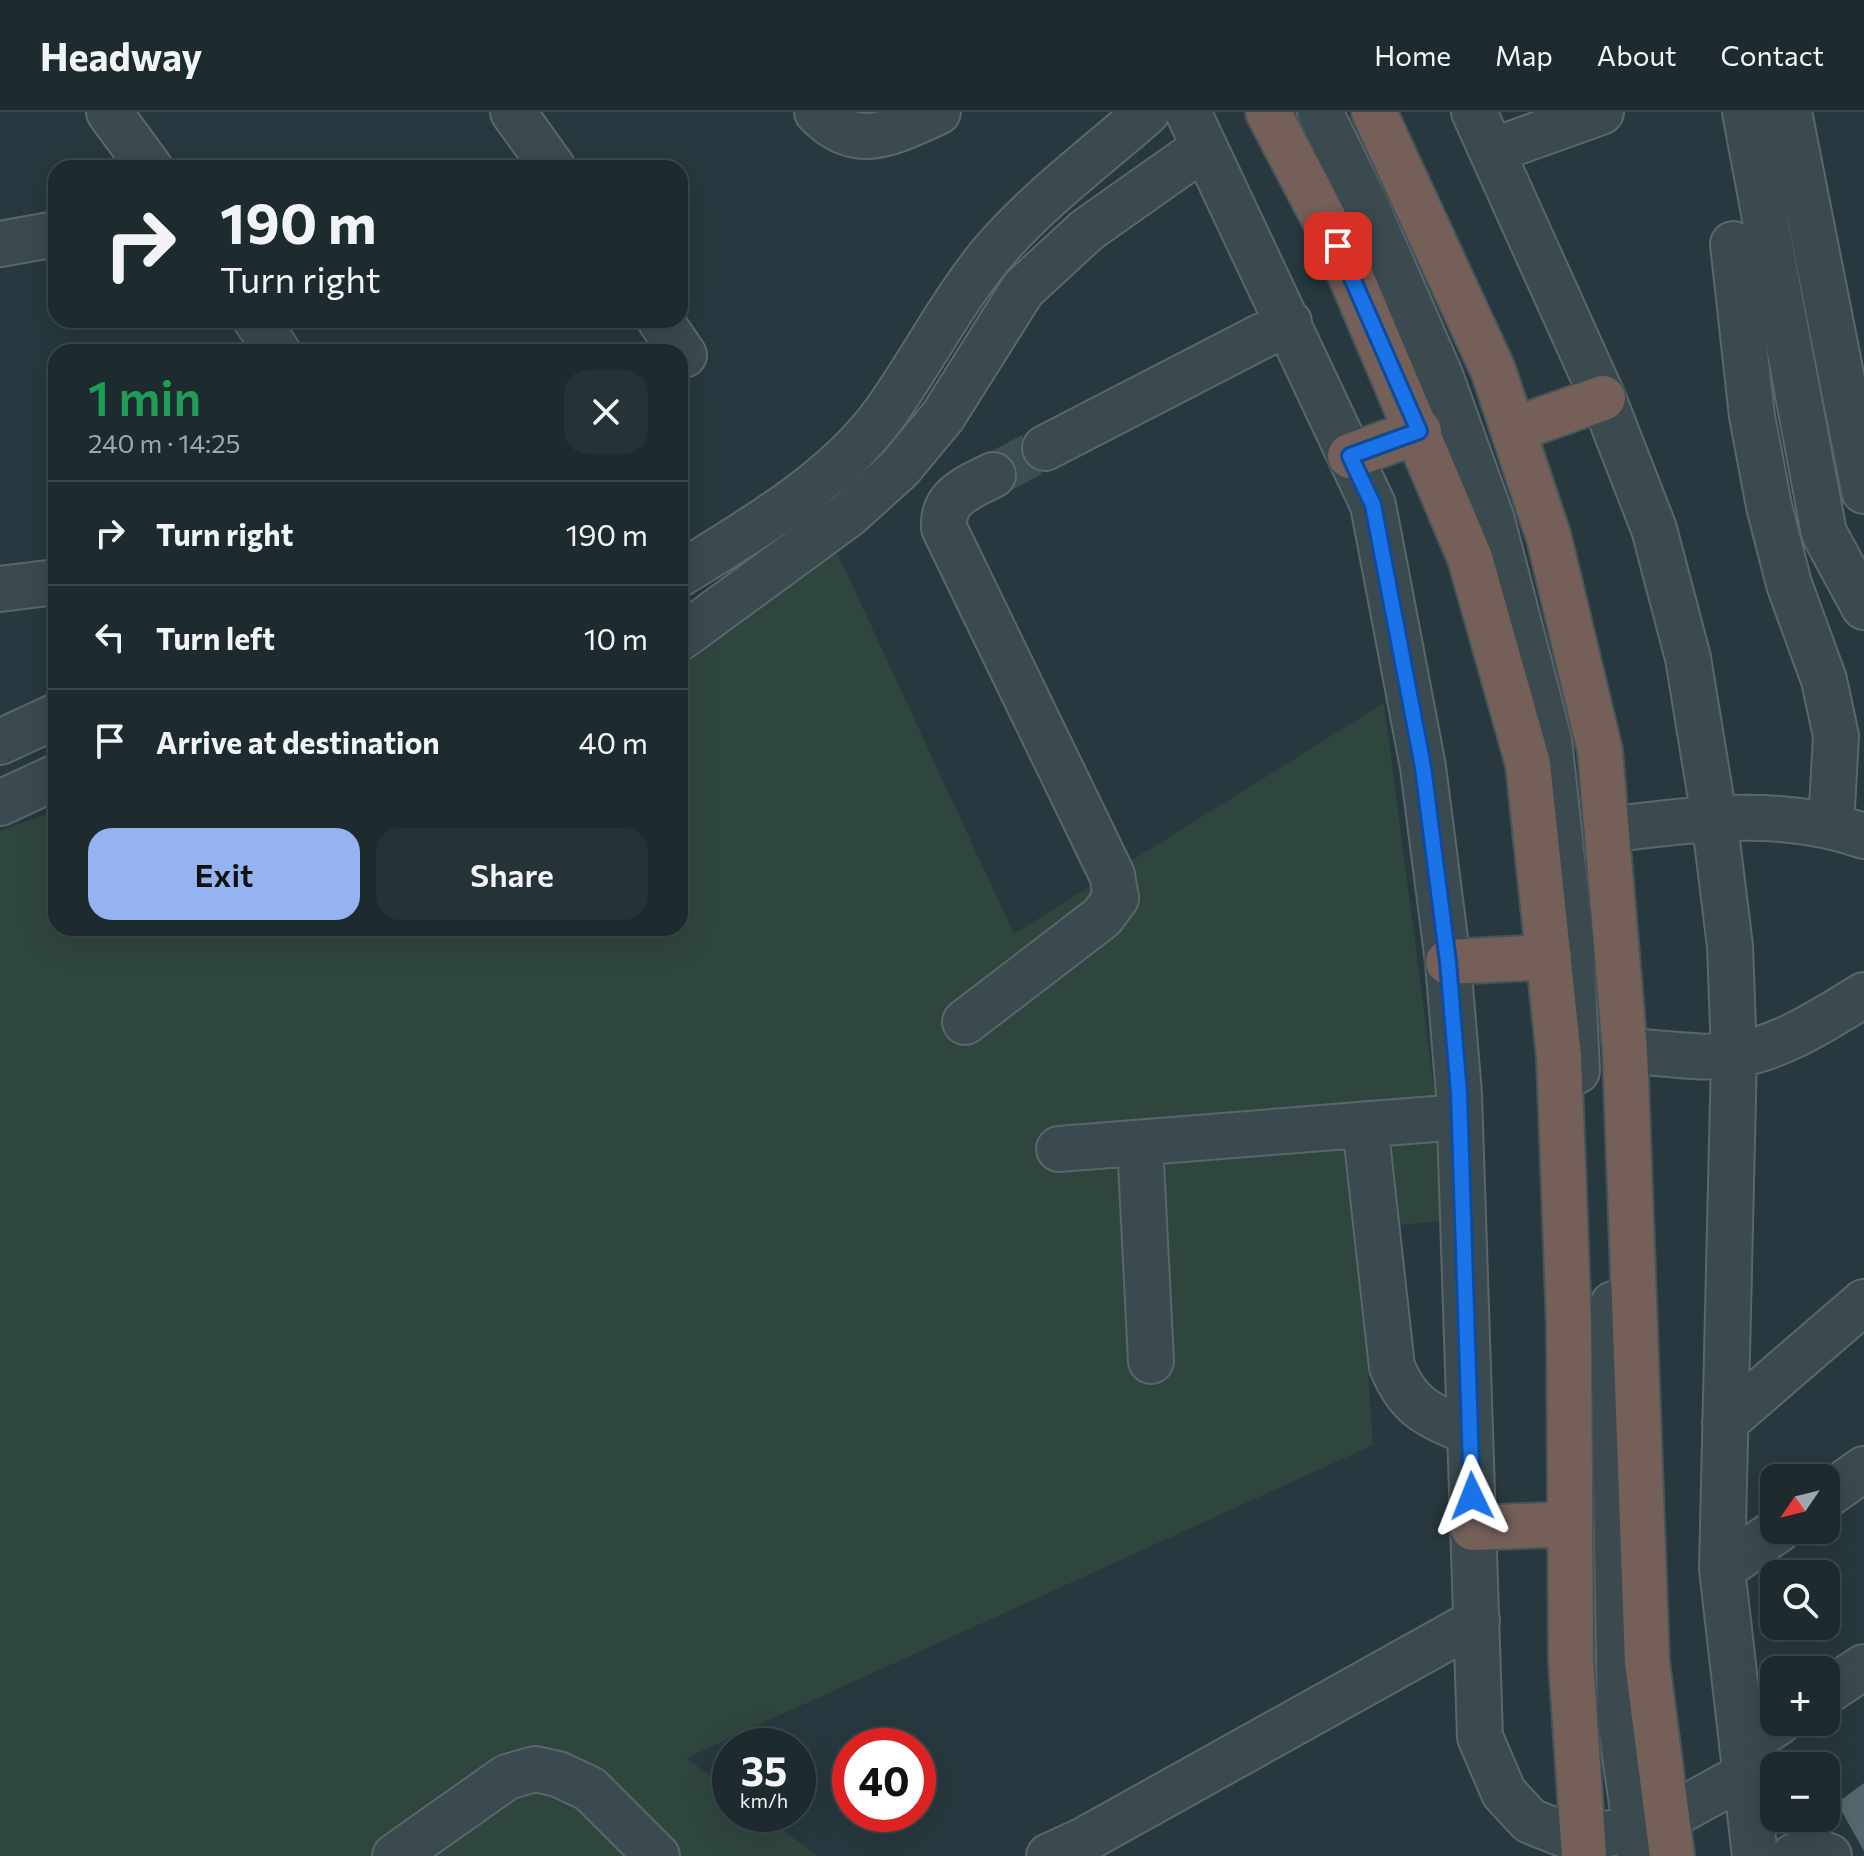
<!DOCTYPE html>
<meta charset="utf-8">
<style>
body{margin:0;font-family:Commissioner,sans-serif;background:#253336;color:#f1f3f6;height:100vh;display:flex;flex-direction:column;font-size:30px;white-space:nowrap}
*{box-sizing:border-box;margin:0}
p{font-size:26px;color:#a0a7aa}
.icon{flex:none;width:44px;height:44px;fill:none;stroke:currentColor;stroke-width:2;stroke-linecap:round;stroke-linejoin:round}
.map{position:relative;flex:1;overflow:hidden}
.sheet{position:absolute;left:48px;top:232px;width:640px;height:592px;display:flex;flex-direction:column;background:#1d2b2e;border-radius:24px;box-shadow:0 8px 32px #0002,0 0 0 2px #3b474a}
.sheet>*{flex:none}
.top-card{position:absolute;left:48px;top:48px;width:640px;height:168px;border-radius:24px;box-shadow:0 8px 32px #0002,0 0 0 2px #3b474a;background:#1d2b2e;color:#f1f3f6;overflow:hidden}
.needle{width:52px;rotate:235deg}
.controls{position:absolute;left:1760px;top:1352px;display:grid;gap:16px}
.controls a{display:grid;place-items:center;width:80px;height:80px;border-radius:16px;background:#1d2b2e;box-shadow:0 8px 32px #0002,0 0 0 2px #3b474a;font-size:40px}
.speed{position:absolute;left:712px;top:1616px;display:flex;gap:16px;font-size:40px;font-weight:700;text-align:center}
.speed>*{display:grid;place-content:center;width:104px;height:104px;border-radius:50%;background:#1d2b2e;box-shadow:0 8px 32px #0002,0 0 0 2px #3b474a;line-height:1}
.speed small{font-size:20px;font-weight:400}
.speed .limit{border:12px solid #d22;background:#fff;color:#111}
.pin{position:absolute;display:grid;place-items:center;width:68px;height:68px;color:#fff;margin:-34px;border-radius:16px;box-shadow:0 4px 12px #0006}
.me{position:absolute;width:88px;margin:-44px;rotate:358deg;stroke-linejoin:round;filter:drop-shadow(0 0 6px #0008)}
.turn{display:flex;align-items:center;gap:28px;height:168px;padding:0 40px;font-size:36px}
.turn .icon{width:104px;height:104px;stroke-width:2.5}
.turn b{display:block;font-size:56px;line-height:68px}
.round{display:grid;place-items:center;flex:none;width:84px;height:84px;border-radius:24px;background:#253336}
.summary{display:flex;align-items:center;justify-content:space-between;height:136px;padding:0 40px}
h1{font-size:48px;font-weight:600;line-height:60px;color:#1e9e55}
.button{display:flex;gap:16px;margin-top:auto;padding:16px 40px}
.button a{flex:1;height:92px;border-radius:24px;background:#95b2f1;color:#111;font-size:32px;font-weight:600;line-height:92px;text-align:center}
.button a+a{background:#253336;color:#f1f3f6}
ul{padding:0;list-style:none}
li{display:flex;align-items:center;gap:24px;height:104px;padding:0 40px;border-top:2px solid #3b474a}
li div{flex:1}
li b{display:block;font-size:30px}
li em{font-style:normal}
header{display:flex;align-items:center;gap:48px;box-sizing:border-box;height:112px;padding:0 40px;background:#1d2b2e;border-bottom:2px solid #3b474a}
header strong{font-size:38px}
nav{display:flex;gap:44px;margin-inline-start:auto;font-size:28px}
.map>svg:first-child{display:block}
.green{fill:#2f463e}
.building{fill:#55686e}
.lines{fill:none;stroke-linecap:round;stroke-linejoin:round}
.minor-tunnel{stroke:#3d4e53;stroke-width:44;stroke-dasharray:44 22;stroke-linecap:butt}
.minor-casing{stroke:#59676c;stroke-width:48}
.highway-casing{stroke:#465459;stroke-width:48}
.minor{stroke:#3b4a4e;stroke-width:44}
.highway{stroke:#746058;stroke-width:44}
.route-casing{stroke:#114b97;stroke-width:20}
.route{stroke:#1a73e8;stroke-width:14}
</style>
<header>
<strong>Headway</strong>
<nav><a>Home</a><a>Map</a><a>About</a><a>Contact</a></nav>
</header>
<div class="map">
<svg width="1864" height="1744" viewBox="0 0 1864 1744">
<rect width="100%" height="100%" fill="#27393e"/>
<path class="green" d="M835 436 1014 822 1384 591 1451 1108 1359 1117 1373 1333 686 1646 730 1679V1702H761L818 1744H0V719L56 699V816H680V545Z"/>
<path class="building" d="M1864 1671V1739L1837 1691Z"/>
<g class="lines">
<path class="minor-tunnel" d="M993 363 1045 336"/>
<g class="minor-casing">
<path id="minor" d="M109 0 150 56
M513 0 553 56
M817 0C857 42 893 20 938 0
M1188 0 1373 393 1423 655 1448 850 1459 982 1480 1625 1504 1681 1530 1709 1581 1729 1665 1707 1745 1663
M1320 0 1364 89 1440 263 1492 408 1549 628 1571 828 1577 959
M1474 0 1603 286 1654 417 1688 546 1714 705 1730 834 1734 943 1722 1457 1755 1744
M1745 0 1824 421 1864 495
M1789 0 1864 379
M1492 39 1601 0
M0 132 56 122
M1733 132 1752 304 1769 394 1789 472 1824 568 1836 624 1831 713
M256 208 278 240
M660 208 684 243
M1045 336 1289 210
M680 462C751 418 835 370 885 301 922 249 950 193 990 144 1035 90 1095 46 1147 0
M0 477 56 470
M680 526 848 403 900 356 943 304 1023 177 1087 118 1203 36
M0 630 56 604
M0 691 56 665
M1606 718C1693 708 1779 694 1864 724
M965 910 1102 805 1116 786 1112 763 944 416C942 384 968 376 993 363
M1625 939C1660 940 1702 948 1736 943 1783 935 1824 907 1864 883
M1365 1012 1392 1255C1410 1298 1430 1303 1470 1321
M1140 1031 1151 1249
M1059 1037 1459 1005
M1613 1192 1620 1608 1639 1741
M1725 1310 1864 1190
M1826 1384 1864 1357
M1722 1457 1778 1418
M1826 1580 1864 1555
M1742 1634 1779 1610
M395 1744 507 1665 535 1657 558 1662 590 1677 657 1744
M1049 1744 1084 1728 1477 1509
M1794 1744 1812 1739 1829 1744"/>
</g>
<g class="highway-casing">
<path id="highway" d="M1268 0 1338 134 1470 446 1528 652 1559 945 1569 1214 1571 1550 1584 1744
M1374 0 1493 258 1549 426 1600 639 1625 939 1647 1550 1672 1744
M1513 318 1603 286
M1350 344 1419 319
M1448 850 1549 845
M1473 1416 1570 1412"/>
</g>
<use href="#minor" class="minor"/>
<use href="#highway" class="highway"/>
</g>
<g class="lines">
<g class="route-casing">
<path id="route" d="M1338 134 1419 319 1350 344 1373 393 1423 655 1448 850 1459 982 1472 1384"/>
</g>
<use href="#route" class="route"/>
</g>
</svg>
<div class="controls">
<a><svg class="needle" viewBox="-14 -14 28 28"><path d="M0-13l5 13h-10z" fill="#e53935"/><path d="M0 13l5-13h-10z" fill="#a0a7aa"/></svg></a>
<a><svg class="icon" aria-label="search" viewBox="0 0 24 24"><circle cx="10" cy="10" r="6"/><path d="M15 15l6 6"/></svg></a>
<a>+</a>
<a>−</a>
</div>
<div class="speed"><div>35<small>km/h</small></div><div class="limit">40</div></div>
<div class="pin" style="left:1338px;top:134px;background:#d93025"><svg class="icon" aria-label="arrive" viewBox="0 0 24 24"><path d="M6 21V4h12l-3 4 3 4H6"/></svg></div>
<svg class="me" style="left:1472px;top:1384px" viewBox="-20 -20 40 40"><path d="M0-17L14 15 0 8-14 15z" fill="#1a73e8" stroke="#fff" stroke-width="4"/></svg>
<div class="top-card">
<div class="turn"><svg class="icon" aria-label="right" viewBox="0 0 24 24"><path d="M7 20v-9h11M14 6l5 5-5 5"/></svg><div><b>190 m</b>Turn right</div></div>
</div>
<section class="sheet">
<div class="summary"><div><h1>1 min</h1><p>240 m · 14:25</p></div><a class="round"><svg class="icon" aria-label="close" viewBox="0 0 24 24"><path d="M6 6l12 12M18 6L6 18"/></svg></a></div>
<ul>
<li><svg class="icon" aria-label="right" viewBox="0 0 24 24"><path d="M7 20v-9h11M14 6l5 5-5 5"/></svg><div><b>Turn right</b></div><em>190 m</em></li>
<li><svg class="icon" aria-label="left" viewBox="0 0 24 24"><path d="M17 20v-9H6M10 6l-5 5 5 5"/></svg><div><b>Turn left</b></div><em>10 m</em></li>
<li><svg class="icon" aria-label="arrive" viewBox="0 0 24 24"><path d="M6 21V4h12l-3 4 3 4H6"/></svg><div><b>Arrive at destination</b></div><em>40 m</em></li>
</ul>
<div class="button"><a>Exit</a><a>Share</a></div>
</section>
</div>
